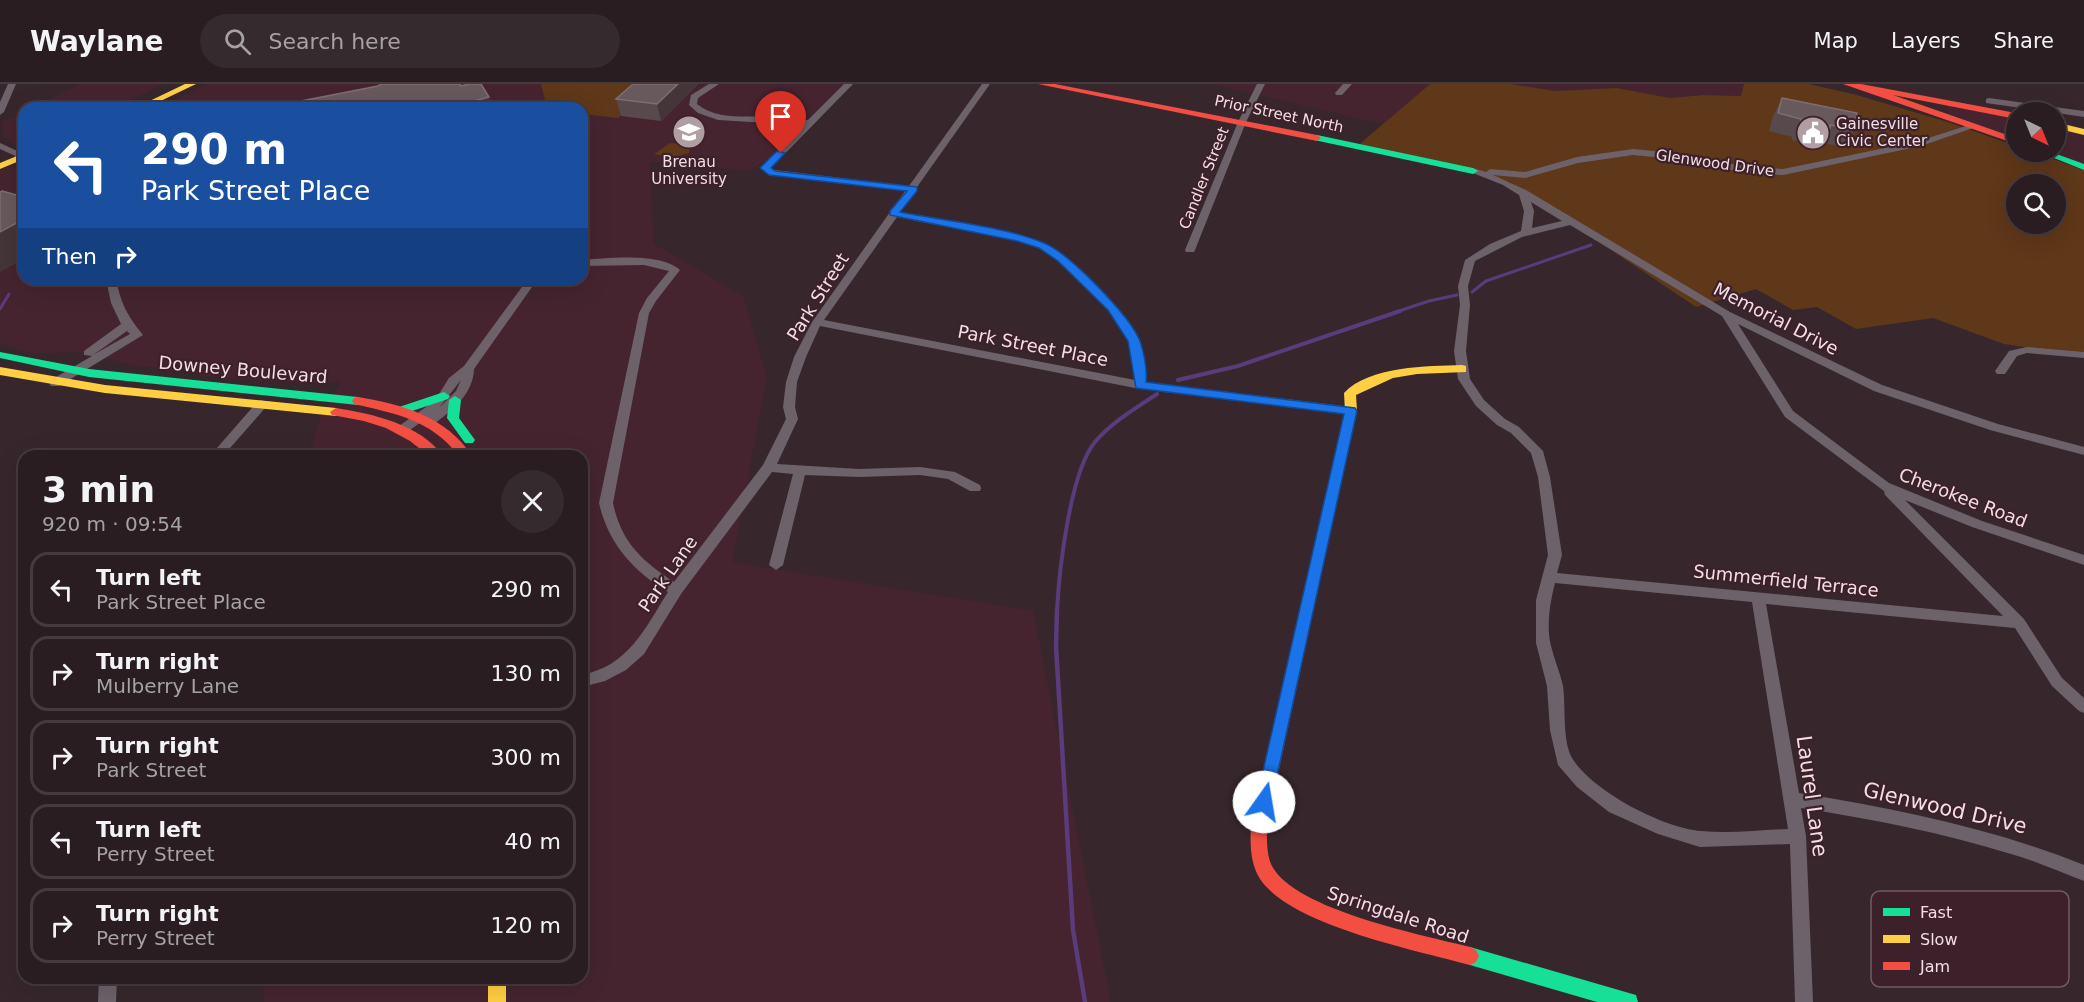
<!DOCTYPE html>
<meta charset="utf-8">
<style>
body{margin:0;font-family:"DejaVu Sans",sans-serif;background:#352a2e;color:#f1f3f6;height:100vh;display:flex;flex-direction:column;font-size:22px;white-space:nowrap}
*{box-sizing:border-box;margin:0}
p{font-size:20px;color:#a5a2a5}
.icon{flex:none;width:33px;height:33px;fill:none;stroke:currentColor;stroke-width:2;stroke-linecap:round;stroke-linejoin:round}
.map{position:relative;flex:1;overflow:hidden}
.panel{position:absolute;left:18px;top:366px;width:570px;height:534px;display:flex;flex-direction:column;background:#291d21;border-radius:18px;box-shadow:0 6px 24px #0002,0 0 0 2px #453b3f}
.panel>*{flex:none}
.hud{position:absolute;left:18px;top:18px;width:570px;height:183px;border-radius:18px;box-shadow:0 6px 24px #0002,0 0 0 2px #453b3f;background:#1a4fa0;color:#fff;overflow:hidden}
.needle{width:39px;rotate:137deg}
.fabs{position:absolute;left:2006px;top:18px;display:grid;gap:12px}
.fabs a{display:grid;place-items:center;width:60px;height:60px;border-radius:50%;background:#291d21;box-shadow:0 6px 24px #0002,0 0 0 2px #453b3f;font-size:30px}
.pin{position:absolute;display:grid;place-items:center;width:51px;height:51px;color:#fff;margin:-62px -26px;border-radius:50% 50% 50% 0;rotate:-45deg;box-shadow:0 0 6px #0007}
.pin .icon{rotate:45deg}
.me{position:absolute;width:66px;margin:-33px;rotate:13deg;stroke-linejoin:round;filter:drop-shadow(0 0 4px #0008)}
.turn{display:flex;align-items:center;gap:21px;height:126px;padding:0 24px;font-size:27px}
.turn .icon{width:78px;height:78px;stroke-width:2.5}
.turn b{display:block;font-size:42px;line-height:51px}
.then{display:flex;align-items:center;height:57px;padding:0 24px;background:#0003;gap:12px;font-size:22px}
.round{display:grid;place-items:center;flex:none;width:63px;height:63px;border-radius:32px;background:#352a2e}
.overview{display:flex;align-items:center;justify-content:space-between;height:102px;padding:0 24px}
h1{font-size:36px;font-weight:800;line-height:45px}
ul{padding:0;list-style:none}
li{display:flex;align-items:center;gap:18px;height:75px;margin:0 12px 9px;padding:0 12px;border:3px solid #453b3f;border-radius:18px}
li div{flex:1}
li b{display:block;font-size:22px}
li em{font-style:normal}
header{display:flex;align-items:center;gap:36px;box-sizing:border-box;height:84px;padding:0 30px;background:#291d21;border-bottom:2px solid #453b3f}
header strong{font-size:28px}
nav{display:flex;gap:33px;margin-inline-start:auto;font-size:21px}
.search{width:420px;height:54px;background:#352a2e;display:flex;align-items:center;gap:15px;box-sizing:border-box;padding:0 21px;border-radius:33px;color:#a5a2a5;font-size:22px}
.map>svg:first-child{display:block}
.built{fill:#45242f}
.green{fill:#5f3719;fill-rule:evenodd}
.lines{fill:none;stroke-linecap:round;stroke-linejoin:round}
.stream-far2{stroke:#5a3b7c;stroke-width:3}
.stream-far1{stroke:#5a3b7c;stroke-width:4}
.stream{stroke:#5a3b7c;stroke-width:4.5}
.street{fill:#6d626a;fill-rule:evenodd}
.fast{fill:#16e098;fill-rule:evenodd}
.slow{fill:#ffcf43;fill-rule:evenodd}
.jam{fill:#f24e42;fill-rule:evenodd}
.wall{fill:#58494c}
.shaded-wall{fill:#443539}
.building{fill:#68595d;stroke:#7e6e72;stroke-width:1.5}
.route{fill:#1a73e8;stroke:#114b97;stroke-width:1.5}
.labels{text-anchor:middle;stroke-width:4.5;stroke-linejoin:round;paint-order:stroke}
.far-street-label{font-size:15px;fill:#f2dee3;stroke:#3d212a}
.far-poi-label{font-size:15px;fill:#f2dee3;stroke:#3d212a;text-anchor:start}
.street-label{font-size:18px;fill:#f2dee3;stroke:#3d212a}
.near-street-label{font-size:21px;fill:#f2dee3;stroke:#3d212a}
.key{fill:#3d212a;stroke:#735a62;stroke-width:1.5}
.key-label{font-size:16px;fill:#f2dee3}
</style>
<header>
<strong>Waylane</strong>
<div class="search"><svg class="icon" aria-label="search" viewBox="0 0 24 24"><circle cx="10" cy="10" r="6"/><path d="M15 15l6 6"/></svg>Search here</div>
<nav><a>Map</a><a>Layers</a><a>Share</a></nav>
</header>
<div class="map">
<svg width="2084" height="918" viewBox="0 0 2084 918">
<rect width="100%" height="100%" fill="#37272c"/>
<path class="built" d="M80 0H163L115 24H31Z
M207 0H846L773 72 749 87 649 77 654 160 743 212 767 293 732 478 1033 527 1111 918H264L262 894H582V372H309L320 335 342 297 304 300 201 292 187 286 137 282 77 268 34 270 0 260V86L24 77V195H582V24H157Z
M1211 0H1430L1383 40Z
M1511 0H1744L1741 12 1703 11 1670 14 1617 4 1555 7Z
M1946 19 2016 34V60L1950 35Z
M24 28V60L14 59 3 53 2 38Z
M2055 43 2084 50V86L2036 68H2055Z"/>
<path class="green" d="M541 0H655L618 34 582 30V24H547Z
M1430 0H1511L1555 7 1617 4 1670 14 1703 11 1741 12 1744 0H1809L1857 11 1951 39 2016 62V68H2033L2081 85 2084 86V272L2004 260 1933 234 1856 245 1817 223 1793 226 1756 205 1696 223 1510 98 1356 63ZM2016 100H2055V140H2016Z
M670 59 690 61 689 69 673 74 654 70Z"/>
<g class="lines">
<path class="stream-far2" d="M1472 208 1486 197 1591 161
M0 225 9 210
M1396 228 1429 217 1457 211"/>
<path class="stream-far1" d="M1178 296 1238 282 1400 227
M1057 527C1059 487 1070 388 1095 358 1112 338 1136 324 1157 310"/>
<path class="stream" d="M1057 525 1056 562 1073 846 1085 918"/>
<path class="street" d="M8 0H16L4 28 0 31V18Z
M709 0H719L698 14 697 20C719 37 745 31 770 33 783 33 795 35 808 36L844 0H853L771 84 775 86 909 102 982 0H990L917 103V107L914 108 900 128C945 136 1003 143 1044 159 1071 170 1129 231 1140 257 1144 269 1147 286 1146 298L1351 323 1357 327 1351 331 1140 305 820 242 806 273 797 298 795 323 798 335 777 380 859 385 920 383 955 388 980 401 981 404 980 407H970L948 395 920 391 859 393 805 391 783 481 776 486 769 481 793 390 772 388 681 510 644 570 626 586 605 597 582 603V591C629 581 644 546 668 508 633 487 608 459 599 419L639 229 647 214 669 187 644 181 582 182V176C607 174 661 168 680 186L656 217 649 229 613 419C621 458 642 477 674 498L763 381 786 335 783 323 786 298 794 273 812 238 905 107 770 91 760 84 803 41 718 36 698 29 689 21 691 11ZM897 133 1017 157 1039 164 1058 176 1108 226 1128 257 1135 289V296L824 236Z
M1257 0H1265L1246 38 1195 166 1194 168H1186L1185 166 1238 38Z
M1343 0H1352L1342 11H1336L1335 9Z
M1989 14 2084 27V33L1986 19V15Z
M1972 40 1979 42 1921 62 1783 91 1749 89 1665 74 1633 71 1578 79 1525 94 1493 91 1526 106 1730 228 1882 301 1998 340 2084 363V371L1990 346 1874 307 1738 240 1793 327 1889 399 1982 437 2084 471V481L1972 443 1905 416 2024 535 2062 594 2084 614V629L2079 627 2052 602 2015 544 1766 520 1799 709C1897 725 1992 744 2084 781V797C2060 788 2036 777 2011 770 1943 749 1872 735 1801 724L1806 752 1813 918H1795L1790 760 1700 763 1658 750 1609 728 1577 703 1558 681 1550 646 1547 602 1536 559V516L1548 471 1538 393 1531 369 1511 349 1497 341 1476 322 1458 295 1454 267 1460 221 1458 202 1465 176 1490 160 1521 147 1524 127 1519 111 1503 101 1468 87 1473 84 1486 88 1490 85 1525 88 1577 73 1633 65 1665 68 1749 83 1783 85 1919 57ZM1531 118 1562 137 1532 144 1534 127ZM1570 141 1722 232 1785 333 1884 407 1885 411 2003 532 1557 489 1562 471 1550 393 1543 367 1519 343 1505 335 1484 316 1470 295 1466 267 1470 221 1468 202 1475 177 1522 153ZM1555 499 1752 518 1788 745C1760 746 1730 750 1701 747 1663 744 1592 707 1572 674 1562 656 1566 623 1563 602 1560 588 1554 575 1551 562 1546 543 1550 518 1555 499Z
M0 59 24 70V76L0 65Z
M106 195H116C121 220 127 231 143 251L59 302H51L49 299 51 296 92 272 84 271V267L121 240 111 219ZM127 247 130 250 93 271Z
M524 195H534L532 203 474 285C473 311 452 326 433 341H425L424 336 407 348H399L397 345 399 342 426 323 439 310 449 294 464 282 522 203ZM461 296 456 307 439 324Z
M2027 263 2084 268V274L2027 269 2017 272 2005 290H1997L1995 287 2009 267Z
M262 316 268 320 266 323 223 372H210L258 317Z
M99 894H117L116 918H98Z"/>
<path class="fast" d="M1317 51 1473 84 1478 87 1473 90 1314 56V52Z
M2039 68H2051L2084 80V86Z
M0 268 89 285 358 313 364 317 358 321 89 293 0 274Z
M444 308 450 312 448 315 403 330 397 326 399 323Z
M455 312 461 316 459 334 475 356 473 359H465L447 334 449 316Z
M1470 863 1629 909 1636 911 1638 918H1597L1470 881 1464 878 1461 872 1464 866Z"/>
<path class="slow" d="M185 0H196L146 24H135Z
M2055 38 2084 45V51L2055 44Z
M24 69V75L0 85V79Z
M1462 281 1466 282V288L1417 290 1393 294 1356 311 1357 327 1313 528 1311 532H1301L1299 528 1345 327 1344 309C1369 282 1428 282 1462 281Z
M0 283 105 301 336 324 342 328 336 332 105 309 0 291Z
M488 894H506V918H488Z"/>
<path class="jam" d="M1038 0H1055L1317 51 1321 54 1317 57Z
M1843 0H1861L2016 29V35L1893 11 2016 54V60Z
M358 313C402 320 447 333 472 372H459C430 335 396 330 354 320L352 317 354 314Z
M336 324C373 330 420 340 443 372H429L410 357 386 344 364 337 332 331 330 328Z
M1306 523 1311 524 1313 528 1267 741C1267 754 1266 770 1272 782 1295 826 1423 851 1470 863L1476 866 1479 872 1476 878 1470 881C1416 866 1292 842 1260 795 1250 779 1250 759 1251 741L1299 528 1301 524Z"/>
</g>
<path class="wall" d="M633 0H698L661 37 621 32 616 15Z
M1782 14 1855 45 1845 63 1822 59 1820 62 1792 56V53L1769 47 1773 32Z"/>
<path class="shaded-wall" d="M678 0H698L661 37 657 20Z
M489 13 493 24H469L467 19Z
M24 135V175L0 188V148Z"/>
<path class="building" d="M381 0H460L461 2 469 0H481L489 13 467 19 471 24H286L296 18 378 2Z
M633 0H678L657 20 616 15Z
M1782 14 1857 29 1855 45 1830 41V44L1801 38V35L1778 29Z
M260 22 271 24H257Z
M2 107 24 113V135L0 148V108Z"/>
<path class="route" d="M777 67 785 69 771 84 775 87 917 103V107L900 128C945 137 1002 142 1044 159 1069 169 1130 232 1140 257 1144 269 1147 286 1146 298L1355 324 1357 327 1270 724 1264 726 1258 724 1256 718 1344 330 1136 304 1128 257 1108 226 1058 177 1039 164 1017 157 890 131V127L907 107 769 91 760 84Z"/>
<defs>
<g id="university-disc" transform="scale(1.725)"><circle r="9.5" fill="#b19ea3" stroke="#3d212a"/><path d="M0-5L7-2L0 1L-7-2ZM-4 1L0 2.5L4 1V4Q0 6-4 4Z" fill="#fff"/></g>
<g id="civic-disc" transform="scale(1.725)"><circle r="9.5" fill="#b19ea3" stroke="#3d212a"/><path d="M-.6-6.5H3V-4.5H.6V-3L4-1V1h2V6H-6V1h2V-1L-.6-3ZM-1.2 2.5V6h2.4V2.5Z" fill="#fff"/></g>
</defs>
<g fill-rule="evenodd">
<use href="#university-disc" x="689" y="48"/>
<use href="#civic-disc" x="1813" y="49"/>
</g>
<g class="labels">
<g class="far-street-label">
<text transform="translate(1279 30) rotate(12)" y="5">Prior Street North</text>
<text transform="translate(1715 79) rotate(8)" y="5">Glenwood Drive</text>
<text transform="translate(1204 94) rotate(-68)" y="5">Candler Street</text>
</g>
<g class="far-poi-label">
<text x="1836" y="45">Gainesville<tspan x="1836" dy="17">Civic Center</tspan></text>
<text x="689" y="83" text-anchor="middle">Brenau<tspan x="689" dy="17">University</tspan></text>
</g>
<g class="street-label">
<text transform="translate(818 213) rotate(-58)" y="6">Park Street</text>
<text transform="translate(1776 235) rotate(27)" y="6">Memorial Drive</text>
<text transform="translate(1033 262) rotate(11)" y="6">Park Street Place</text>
<text transform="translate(243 286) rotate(5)" y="6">Downey Boulevard</text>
<text transform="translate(1963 414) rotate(21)" y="6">Cherokee Road</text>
<text transform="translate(668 490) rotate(-55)" y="6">Park Lane</text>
<text transform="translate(1786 497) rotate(6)" y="6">Summerfield Terrace</text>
<text transform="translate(1398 831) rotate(18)" y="6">Springdale Road</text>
</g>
<g class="near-street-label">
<text transform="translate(1812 712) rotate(82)" y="7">Laurel Lane</text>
<text transform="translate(1945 724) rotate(13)" y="7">Glenwood Drive</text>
</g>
</g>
<rect x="1871" y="807" width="198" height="96" rx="9" class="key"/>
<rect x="1883" y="824" width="27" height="8" fill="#16e098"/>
<rect x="1883" y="851" width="27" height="8" fill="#ffcf43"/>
<rect x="1883" y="878" width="27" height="8" fill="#f24e42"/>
<g class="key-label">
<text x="1920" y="834">Fast</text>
<text x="1920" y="861">Slow</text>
<text x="1920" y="888">Jam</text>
</g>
</svg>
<div class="fabs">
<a><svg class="needle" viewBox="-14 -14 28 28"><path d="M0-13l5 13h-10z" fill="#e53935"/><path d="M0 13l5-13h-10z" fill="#a5a2a5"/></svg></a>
<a><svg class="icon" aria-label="search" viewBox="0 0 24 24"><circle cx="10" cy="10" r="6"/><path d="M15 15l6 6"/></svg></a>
</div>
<div class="pin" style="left:781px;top:69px;background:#d93025"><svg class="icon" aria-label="arrive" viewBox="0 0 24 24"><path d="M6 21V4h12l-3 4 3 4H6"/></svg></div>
<svg class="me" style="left:1264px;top:718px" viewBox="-20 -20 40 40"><circle r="19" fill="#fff"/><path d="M0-13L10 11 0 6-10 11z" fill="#1a73e8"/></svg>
<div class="hud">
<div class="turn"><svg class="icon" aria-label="left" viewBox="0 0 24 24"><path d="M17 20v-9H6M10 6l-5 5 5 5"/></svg><div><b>290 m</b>Park Street Place</div></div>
<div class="then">Then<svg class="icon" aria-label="right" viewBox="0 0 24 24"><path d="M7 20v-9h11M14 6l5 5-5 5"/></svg></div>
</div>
<section class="panel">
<div class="overview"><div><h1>3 min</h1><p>920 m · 09:54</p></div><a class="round"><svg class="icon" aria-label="close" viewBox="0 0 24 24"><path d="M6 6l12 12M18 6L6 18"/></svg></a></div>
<ul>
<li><svg class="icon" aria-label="left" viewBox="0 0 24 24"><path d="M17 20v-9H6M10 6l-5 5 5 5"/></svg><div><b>Turn left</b><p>Park Street Place</p></div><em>290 m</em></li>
<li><svg class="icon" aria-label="right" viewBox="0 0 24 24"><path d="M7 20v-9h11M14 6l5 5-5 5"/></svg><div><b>Turn right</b><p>Mulberry Lane</p></div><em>130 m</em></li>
<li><svg class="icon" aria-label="right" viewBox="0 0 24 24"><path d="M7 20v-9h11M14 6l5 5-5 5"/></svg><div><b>Turn right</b><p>Park Street</p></div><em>300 m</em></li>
<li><svg class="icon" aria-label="left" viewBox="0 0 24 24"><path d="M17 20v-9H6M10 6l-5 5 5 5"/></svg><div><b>Turn left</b><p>Perry Street</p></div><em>40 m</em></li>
<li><svg class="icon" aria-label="right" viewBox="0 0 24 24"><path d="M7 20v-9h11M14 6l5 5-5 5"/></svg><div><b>Turn right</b><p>Perry Street</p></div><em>120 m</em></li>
</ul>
</section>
</div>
